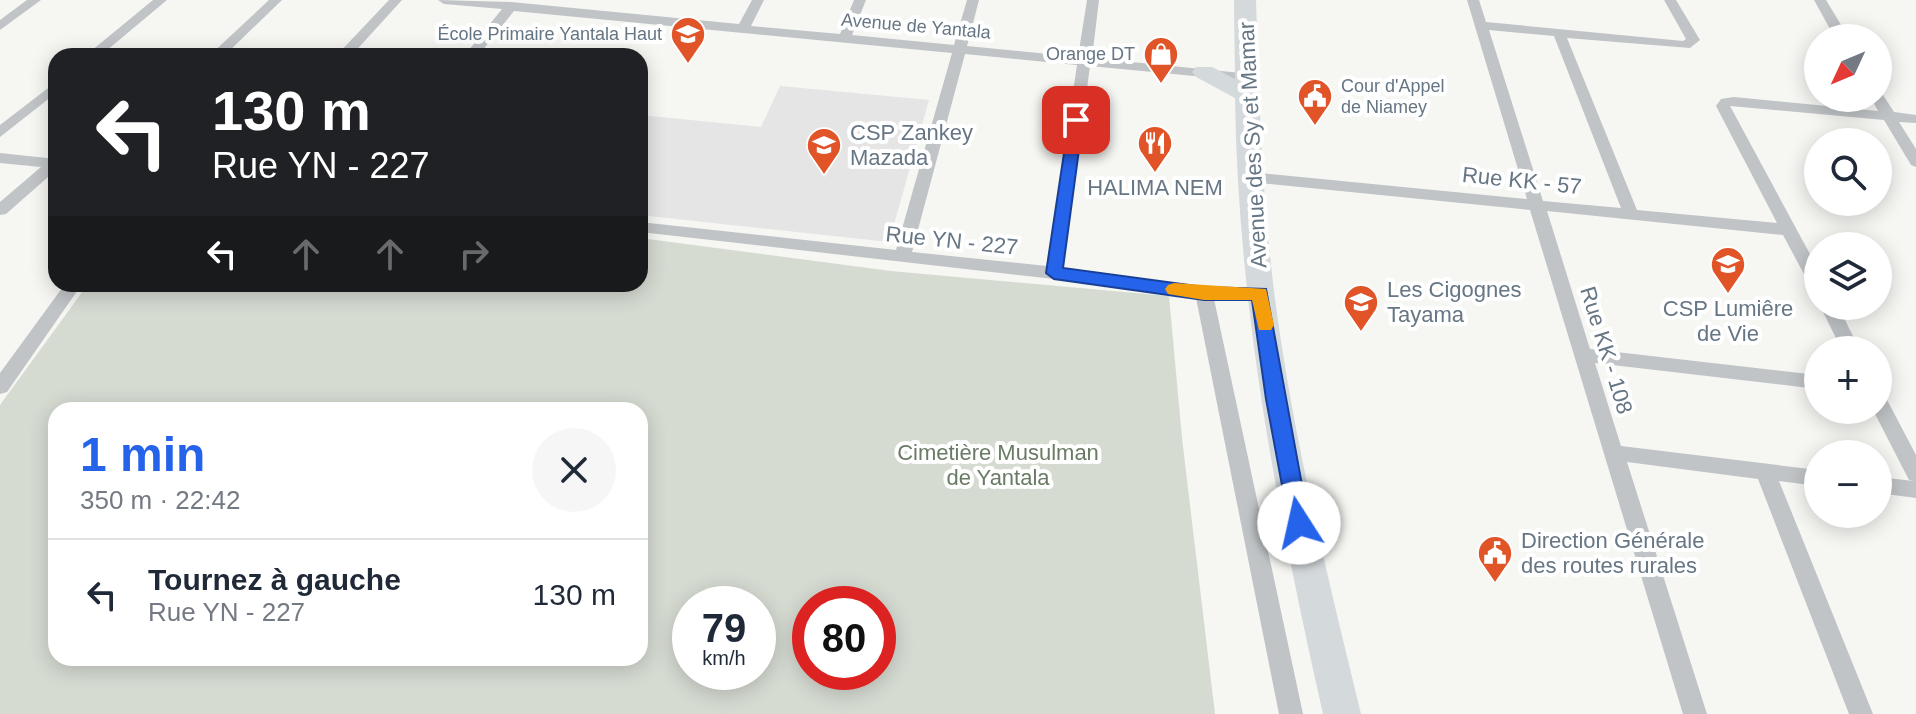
<!DOCTYPE html>
<html lang="fr">
<meta charset="utf-8">
<style>
body{margin:0;font-family:Arial,sans-serif;background:#f6f6f7;color:#1f2937;height:100vh;display:flex;flex-direction:column;font-size:30px;white-space:nowrap}
*{box-sizing:border-box;margin:0}
p{font-size:26px;color:#747a83}
.icon{flex:none;width:44px;height:44px;fill:none;stroke:currentColor;stroke-width:2;stroke-linecap:round;stroke-linejoin:round}
.map{position:relative;flex:1;overflow:hidden}
.drawer{position:absolute;left:48px;top:402px;width:600px;height:264px;display:flex;flex-direction:column;background:#fff;border-radius:24px;box-shadow:0 4px 20px #0003}
.drawer>*{flex:none}
.guide{position:absolute;left:48px;top:48px;width:600px;height:244px;border-radius:24px;box-shadow:0 4px 20px #0003;background:#202124;color:#fff;overflow:hidden}
.needle{width:52px;rotate:226deg}
.controls{position:absolute;left:1804px;top:24px;display:grid;gap:16px}
.controls a{display:grid;place-items:center;width:88px;height:88px;border-radius:50%;background:#fff;box-shadow:0 4px 20px #0003;font-size:40px}
.speed{position:absolute;left:672px;top:586px;display:flex;gap:16px;font-size:40px;font-weight:700;text-align:center}
.speed>*{display:grid;place-content:center;width:104px;height:104px;border-radius:50%;background:#fff;box-shadow:0 4px 20px #0003;line-height:1}
.speed small{font-size:20px;font-weight:400}
.speed .limit{border:12px solid #d22;background:#fff;color:#111}
.pin{position:absolute;display:grid;place-items:center;width:68px;height:68px;color:#fff;margin:-34px;border-radius:16px;box-shadow:0 4px 12px #0006}
.me{position:absolute;width:88px;margin:-44px;rotate:350deg;stroke-linejoin:round;filter:drop-shadow(0 0 6px #0008)}
.turn{display:flex;align-items:center;gap:28px;height:168px;padding:0 32px;font-size:36px}
.turn .icon{width:104px;height:104px;stroke-width:2.5}
.turn b{display:block;font-size:56px;line-height:68px}
.lanes{display:flex;align-items:center;height:76px;padding:0 32px;background:#0003;justify-content:center;gap:40px;direction:ltr}
.lanes .off{opacity:.35}
.round{display:grid;place-items:center;flex:none;width:84px;height:84px;border-radius:42px;background:#f6f6f7}
.headline{display:flex;align-items:center;justify-content:space-between;height:136px;padding:0 32px}
h1{font-size:48px;font-weight:700;line-height:60px;color:#2563eb}
ul{padding:0;list-style:none}
li{display:flex;align-items:center;gap:24px;height:112px;padding:0 32px;border-top:2px solid #e0e1e3}
li div{flex:1}
li b{display:block;font-size:30px}
li em{font-style:normal}
.map>svg:first-child{display:block}
.built{fill:#e4e5e4}
.green{fill:#d6dbd2;fill-rule:evenodd}
.lines{fill:none;stroke-linecap:round;stroke-linejoin:round}
.minor{fill:#c0c4c7;fill-rule:evenodd}
.trunk{fill:#d4d9dc;fill-rule:evenodd}
.route{fill:#2563eb;stroke:#184099;stroke-width:2}
.slow{fill:#f59e0b}
.labels{text-anchor:middle;stroke-width:8;stroke-linejoin:round;paint-order:stroke}
.far-street-label{font-size:18px;fill:#667684;stroke:#fff}
.far-poi-label{font-size:18px;fill:#667684;stroke:#fff;text-anchor:end}
.poi-label{font-size:22px;fill:#667684;stroke:#fff;text-anchor:start}
.street-label{font-size:22px;fill:#667684;stroke:#fff}
.park-label{font-size:22px;fill:#697b64;stroke:#fff}
</style>
<div class="map">
<svg width="1916" height="714" viewBox="0 0 1916 714">
<rect width="100%" height="100%" fill="#f6f6f3"/>
<path class="built" d="M780 86 929 100 889 242 640 215V115L761 127Z"/>
<path class="green" d="M640 238 891 271 1169 296 1182 438 1215 714H0V405L88 284H640ZM56 410H640V658H56ZM758 604V672H690V604ZM878 604V672H810V604Z"/>
<g class="lines">
<path class="minor" d="M27 0H41L0 30V20Z
M153 0H167L100 56H85Z
M269 0H282L224 56H209Z
M389 0H402L351 56H336Z
M438 0 511 2 739 24 752 0H764L751 26 840 34 854 0H866L852 35 954 45 967 0H979L967 46 1078 57 1087 0H1099L1092 58 1251 74V80L1246 81 1090 66 1063 268 1204 287H1260L1269 293 1260 299H1214L1303 714H1279L1196 298 1054 279 640 232V222L896 250 952 53 514 11 478 56H464L502 9 444 4ZM965 54 1077 65 1047 266 912 252Z
M1467 0H1479L1486 22 1683 41 1686 39 1664 0H1676L1700 40 1690 48 1567 38 1637 210 1777 223 1716 106 1721 99 1734 97 1878 111 1871 98H1878V94L1883 95 1894 112 1916 115V123L1899 122 1916 149V167L1911 165 1884 120 1730 106 1818 269V291L1812 289 1783 235 1547 211 1590 349 1818 375V389L1595 363 1621 446 1818 470V486L1779 481 1873 714H1849L1758 479 1627 462 1707 714H1683L1530 210 1249 182 1241 177 1249 172 1527 199ZM1489 30 1554 36 1621 208 1543 201Z
M1814 0H1826L1849 38H1835Z
M56 82V93L0 137V125Z
M0 153 56 159V170L6 214 0 215V202L41 167 0 163Z
M65 284H82L7 392 0 394V373Z
M1820 306H1838L1860 350H1842Z
M1878 394 1885 396 1916 455V498L1878 493V477L1914 481 1909 480 1873 410H1878Z"/>
<path class="trunk" d="M1234 0H1256C1259 98 1262 194 1274 291 1292 434 1327 574 1361 714H1323C1277 510 1238 308 1235 98L1196 77 1192 72 1196 67H1212L1235 79Z"/>
</g>
<path class="route" d="M1076 116 1083 120 1063 268 1204 287 1266 289 1309 523 1306 529 1299 532 1292 529 1289 523 1266 399 1252 300H1204L1054 279 1046 273 1069 120Z"/>
<path class="slow" d="M1174 283 1266 289 1274 325 1271 330H1259L1252 300H1204L1168 294 1165 289 1168 285Z"/>
<defs>
<g id="school-pin" transform="scale(1.8)"><path d="M0 17L-7.5 6A9.5 9.5 0 1 1 7.5 6Z" fill="#e15428" stroke="#fff"/><path d="M0-5L7-2L0 1L-7-2ZM-4 1L0 2.5L4 1V4Q0 6-4 4Z" fill="#fff"/></g>
<g id="shop-pin" transform="scale(1.8)"><path d="M0 17L-7.5 6A9.5 9.5 0 1 1 7.5 6Z" fill="#e15428" stroke="#fff"/><path d="M-5-2.5h2.3a2.7 3.5 0 0 1 5.4 0H5L5.5 6h-11ZM-1.5-2.5h3a1.5 2.3 0 0 0-3 0Z" fill="#fff"/></g>
<g id="civic-pin" transform="scale(1.8)"><path d="M0 17L-7.5 6A9.5 9.5 0 1 1 7.5 6Z" fill="#e15428" stroke="#fff"/><path d="M-.6-6.5H3V-4.5H.6V-3L4-1V1h2V6H-6V1h2V-1L-.6-3ZM-1.2 2.5V6h2.4V2.5Z" fill="#fff"/></g>
<g id="restaurant-pin" transform="scale(1.8)"><path d="M0 17L-7.5 6A9.5 9.5 0 1 1 7.5 6Z" fill="#e15428" stroke="#fff"/><path d="M-5-6h1v4h1v-4h1v4h1v-4h1v5L-1.5 .5V6h-2V.5L-5-1ZM5-6V6H3V1.5H1.5Q1.5-4 5-6Z" fill="#fff"/></g>
<g id="university-pin" transform="scale(1.8)"><path d="M0 17L-7.5 6A9.5 9.5 0 1 1 7.5 6Z" fill="#e15428" stroke="#fff"/><path d="M0-5L7-2L0 1L-7-2ZM-4 1L0 2.5L4 1V4Q0 6-4 4Z" fill="#fff"/></g>
</defs>
<g fill-rule="evenodd">
<use href="#school-pin" x="688" y="34"/>
<use href="#shop-pin" x="1161" y="54"/>
<use href="#civic-pin" x="1315" y="96"/>
<use href="#restaurant-pin" x="1155" y="143"/>
<use href="#school-pin" x="824" y="145"/>
<use href="#school-pin" x="1728" y="264"/>
<use href="#university-pin" x="1361" y="302"/>
<use href="#civic-pin" x="1495" y="553"/>
</g>
<g class="labels">
<g class="far-street-label">
<text transform="translate(916 26) rotate(5)" y="6">Avenue de Yantala</text>
</g>
<g class="far-poi-label">
<text x="662" y="40">École Primaire Yantala Haut</text>
<text x="1135" y="60">Orange DT</text>
<text x="1341" y="92" text-anchor="start">Cour d'Appel<tspan x="1341" dy="21">de Niamey</tspan></text>
</g>
<g class="poi-label">
<text x="850" y="140">CSP Zankey<tspan x="850" dy="25">Mazada</tspan></text>
<text x="1155" y="195" text-anchor="middle">HALIMA NEM</text>
<text x="1387" y="297">Les Cigognes<tspan x="1387" dy="25">Tayama</tspan></text>
<text x="1728" y="316" text-anchor="middle">CSP Lumiêre<tspan x="1728" dy="25">de Vie</tspan></text>
<text x="1521" y="548">Direction Générale<tspan x="1521" dy="25">des routes rurales</tspan></text>
</g>
<g class="street-label">
<text transform="translate(1252 145) rotate(-93)" y="8">Avenue des Sy et Mamar</text>
<text transform="translate(1522 180) rotate(6)" y="8">Rue KK - 57</text>
<text transform="translate(952 240) rotate(6)" y="8">Rue YN - 227</text>
<text transform="translate(1607 350) rotate(73)" y="8">Rue KK - 108</text>
</g>
<g class="park-label">
<text x="998" y="460">Cimetière Musulman<tspan x="998" dy="25">de Yantala</tspan></text>
</g>
</g>
</svg>
<div class="controls">
<a><svg class="needle" viewBox="-14 -14 28 28"><path d="M0-13l5 13h-10z" fill="#e53935"/><path d="M0 13l5-13h-10z" fill="#747a83"/></svg></a>
<a><svg class="icon" aria-label="search" viewBox="0 0 24 24"><circle cx="10" cy="10" r="6"/><path d="M15 15l6 6"/></svg></a>
<a><svg class="icon" aria-label="layers" viewBox="0 0 24 24"><path d="M12 4l9 5-9 5-9-5zM3 14l9 5 9-5"/></svg></a>
<a>+</a>
<a>−</a>
</div>
<div class="speed"><div>79<small>km/h</small></div><div class="limit">80</div></div>
<div class="pin" style="left:1076px;top:120px;background:#d93025"><svg class="icon" aria-label="arrive" viewBox="0 0 24 24"><path d="M6 21V4h12l-3 4 3 4H6"/></svg></div>
<svg class="me" style="left:1299px;top:523px" viewBox="-20 -20 40 40"><circle r="19" fill="#fff"/><path d="M0-13L10 11 0 6-10 11z" fill="#2563eb"/></svg>
<div class="guide">
<div class="turn"><svg class="icon" aria-label="left" viewBox="0 0 24 24"><path d="M17 20v-9H6M10 6l-5 5 5 5"/></svg><div><b>130 m</b>Rue YN - 227</div></div>
<div class="lanes"><svg class="icon" aria-label="left" viewBox="0 0 24 24"><path d="M17 20v-9H6M10 6l-5 5 5 5"/></svg><svg class="icon off" aria-label="ahead" viewBox="0 0 24 24"><path d="M12 20V5M6 11l6-6 6 6"/></svg><svg class="icon off" aria-label="ahead" viewBox="0 0 24 24"><path d="M12 20V5M6 11l6-6 6 6"/></svg><svg class="icon off" aria-label="right" viewBox="0 0 24 24"><path d="M7 20v-9h11M14 6l5 5-5 5"/></svg></div>
</div>
<section class="drawer">
<div class="headline"><div><h1>1 min</h1><p>350 m · 22:42</p></div><a class="round"><svg class="icon" aria-label="close" viewBox="0 0 24 24"><path d="M6 6l12 12M18 6L6 18"/></svg></a></div>
<ul>
<li><svg class="icon" aria-label="left" viewBox="0 0 24 24"><path d="M17 20v-9H6M10 6l-5 5 5 5"/></svg><div><b>Tournez à gauche</b><p>Rue YN - 227</p></div><em>130 m</em></li>
</ul>
</section>
</div>
